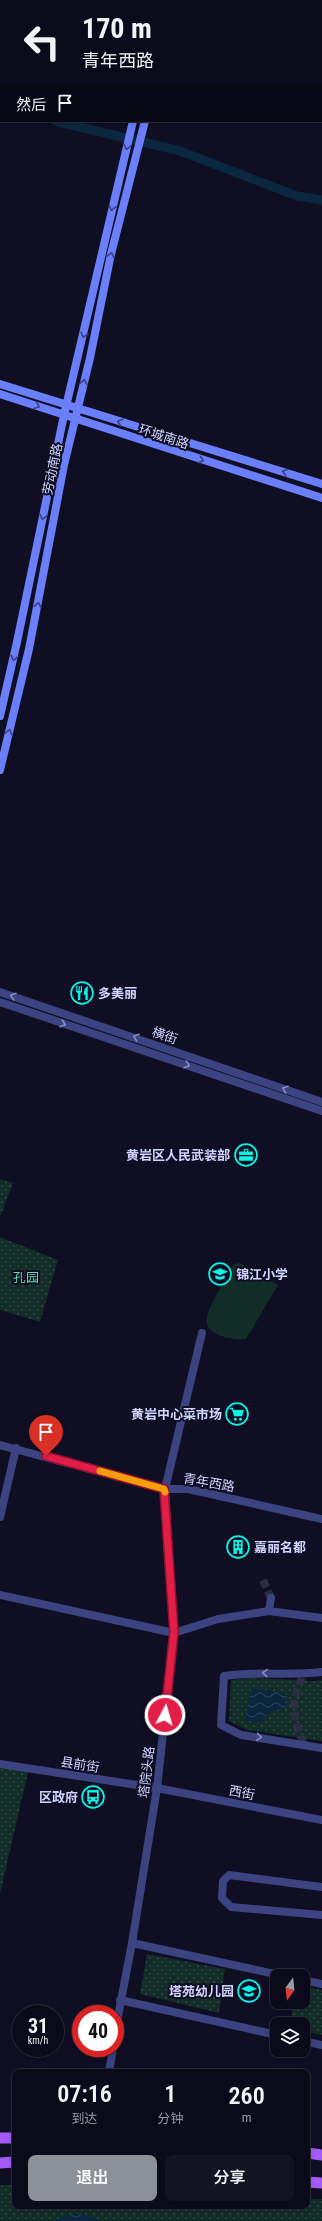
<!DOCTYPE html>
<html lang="zh">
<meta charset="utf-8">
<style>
body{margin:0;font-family:"Roboto Condensed","Noto Sans SC",sans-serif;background:#141323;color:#f1f3f6;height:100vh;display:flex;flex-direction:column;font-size:15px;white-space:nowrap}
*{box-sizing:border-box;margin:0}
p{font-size:13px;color:#9a9aa2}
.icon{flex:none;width:22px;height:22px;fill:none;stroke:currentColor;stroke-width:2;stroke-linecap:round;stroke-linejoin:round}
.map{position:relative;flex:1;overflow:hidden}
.panel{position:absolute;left:12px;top:2069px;width:298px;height:140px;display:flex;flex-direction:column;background:#0b0a1a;border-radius:8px;box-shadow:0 2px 6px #0003,0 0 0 1px #2b2b39}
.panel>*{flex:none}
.guide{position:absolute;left:0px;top:0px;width:322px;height:122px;box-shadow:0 2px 6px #0003,0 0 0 1px #2b2b39;background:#0b0a1a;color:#f1f3f6;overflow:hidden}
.needle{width:26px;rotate:195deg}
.buttons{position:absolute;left:270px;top:1969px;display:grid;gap:8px}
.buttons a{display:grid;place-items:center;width:40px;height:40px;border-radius:8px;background:#0b0a1a;box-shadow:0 2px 6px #0003,0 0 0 1px #2b2b39;font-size:20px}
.speed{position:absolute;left:12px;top:2005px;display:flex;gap:8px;font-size:20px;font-weight:700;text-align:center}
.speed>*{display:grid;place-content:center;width:52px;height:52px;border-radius:50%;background:#0b0a1a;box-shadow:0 2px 6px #0003,0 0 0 1px #2b2b39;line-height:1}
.speed small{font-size:10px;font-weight:400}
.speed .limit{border:6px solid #d22;background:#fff;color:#111}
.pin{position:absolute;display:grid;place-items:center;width:34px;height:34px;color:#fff;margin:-41px -17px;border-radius:50% 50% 50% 0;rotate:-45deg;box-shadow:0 0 4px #0007}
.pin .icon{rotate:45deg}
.me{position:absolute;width:44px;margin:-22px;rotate:6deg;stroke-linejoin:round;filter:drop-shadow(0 0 3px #0008)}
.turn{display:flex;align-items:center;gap:14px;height:84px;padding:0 16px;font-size:18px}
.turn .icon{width:52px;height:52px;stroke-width:2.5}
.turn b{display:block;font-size:28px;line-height:34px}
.then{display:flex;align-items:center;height:38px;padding:0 16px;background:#0003;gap:8px;font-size:15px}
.eta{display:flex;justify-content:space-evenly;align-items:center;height:68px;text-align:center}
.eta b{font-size:24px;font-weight:600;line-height:28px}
.action{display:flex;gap:8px;margin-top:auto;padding:8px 16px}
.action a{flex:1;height:46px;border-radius:8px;background:#8c9099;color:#fff;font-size:16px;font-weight:600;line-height:46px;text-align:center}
.action a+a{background:#141323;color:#f1f3f6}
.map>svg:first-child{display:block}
.grass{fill:url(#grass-dots)}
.garden{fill:#122d27}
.water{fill:url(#water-waves)}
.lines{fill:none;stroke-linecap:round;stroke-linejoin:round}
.canal{stroke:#0b273f;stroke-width:9}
.minor-tunnel{stroke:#2c2c44;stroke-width:8;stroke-dasharray:8 4;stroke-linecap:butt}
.pedestrian{stroke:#3b4381;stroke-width:8}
.minor{stroke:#3b4381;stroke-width:8}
.tertiary{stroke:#3b4381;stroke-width:8}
.secondary{stroke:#6b7ffb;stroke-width:8}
.primary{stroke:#a55bfb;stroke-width:11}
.oneway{stroke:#384184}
.oneway2{stroke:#868cc0}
.route-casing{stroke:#92132f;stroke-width:10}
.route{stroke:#e11d48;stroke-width:7}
.slow{stroke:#f59e0b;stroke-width:7}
.labels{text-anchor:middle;stroke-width:4;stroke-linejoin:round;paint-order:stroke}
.street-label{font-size:13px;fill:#d1d4fe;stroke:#0f0e23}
.poi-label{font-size:13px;font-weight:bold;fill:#d1d4fe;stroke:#0f0e23;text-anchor:end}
.park-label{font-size:13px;fill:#5fdca9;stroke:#0f0e23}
</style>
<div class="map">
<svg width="322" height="2221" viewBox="0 0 322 2221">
<defs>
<pattern id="grass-dots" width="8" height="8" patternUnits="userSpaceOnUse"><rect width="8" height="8" fill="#122d27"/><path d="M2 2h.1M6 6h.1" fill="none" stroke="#334b47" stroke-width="1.8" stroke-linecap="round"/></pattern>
<pattern id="water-waves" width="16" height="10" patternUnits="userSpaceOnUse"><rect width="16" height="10" fill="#0b273f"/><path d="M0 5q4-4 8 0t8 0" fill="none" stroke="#2e455c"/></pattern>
</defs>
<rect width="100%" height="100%" fill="#0f0e23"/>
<path class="grass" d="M0 1179 13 1183 0 1217Z
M0 1237 58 1260 40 1322 0 1310Z
M252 1678 313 1681 322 1680V1741L247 1730 229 1721 231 1680Z
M0 1763 29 1768 0 1894Z
M147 1954 225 1969 219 2013 140 1994Z
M303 1986 322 1990V2035L303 2031V2024H290L294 2002H303Z
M0 2185H15V2206H307V2199H322V2221H0Z"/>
<path class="garden" d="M240 1263 278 1285 246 1339C233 1340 202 1336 207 1316 212 1300 226 1279 234 1264Z"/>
<path class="water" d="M251 1688 286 1693 285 1709C272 1709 267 1712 260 1723L245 1720Z
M71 2214H83L101 2221H52Z"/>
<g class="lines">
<path class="canal" d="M0 108H1
M55 121 180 151 297 196 322 200"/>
<path class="minor-tunnel" d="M263 1580 271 1598
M303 1743C292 1716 290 1700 304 1674"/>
<path class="pedestrian" d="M0 1517 16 1448"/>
<path class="minor" d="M0 27 1 28
M321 118H322
M165 1489 202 1333
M0 1595 174 1633 218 1619 269 1611 322 1618
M269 1611 271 1598
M322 1672C289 1676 257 1671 224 1676L221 1725 241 1735 322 1748
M322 1887 229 1875 223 1881 222 1898 231 1907 322 1915
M132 1943 284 1976
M303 1980 322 1984
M120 2000 277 2035
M303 2041 322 2045"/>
<path class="tertiary" d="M0 992 322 1102
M0 1002 322 1111
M0 1445 165 1489H188L322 1519
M0 1764 157 1788 322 1820
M115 2032 132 1943 157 1788 174 1633 165 1489
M109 2072 113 2048"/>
<path class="secondary" d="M158 1 159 0
M175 1 176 0
M0 384 322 484
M0 394 322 498
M0 716 17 642 64 415 133 121
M0 770 29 649 64 465 90 358 111 254 145 121"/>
<path class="primary" d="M0 2138H15
M307 2153 322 2155
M0 2163 15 2162
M307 2182 322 2183"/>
</g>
<defs><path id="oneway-chevron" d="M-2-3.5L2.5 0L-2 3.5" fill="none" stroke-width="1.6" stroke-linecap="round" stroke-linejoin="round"/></defs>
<g class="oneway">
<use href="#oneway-chevron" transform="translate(127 147) rotate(104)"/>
<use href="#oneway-chevron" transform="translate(112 208) rotate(103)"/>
<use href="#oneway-chevron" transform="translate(111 255) rotate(-77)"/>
<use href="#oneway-chevron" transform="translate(84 335) rotate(104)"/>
<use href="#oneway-chevron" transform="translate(84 382) rotate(-77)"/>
<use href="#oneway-chevron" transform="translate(37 406) rotate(20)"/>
<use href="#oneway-chevron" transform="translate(120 422) rotate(-162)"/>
<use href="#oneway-chevron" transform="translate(201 460) rotate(18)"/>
<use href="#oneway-chevron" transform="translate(285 472) rotate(-163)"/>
<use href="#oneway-chevron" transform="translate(43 517) rotate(102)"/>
<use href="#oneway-chevron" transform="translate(38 605) rotate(-79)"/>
<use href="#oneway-chevron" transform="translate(14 658) rotate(103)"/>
<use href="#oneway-chevron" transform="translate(9 732) rotate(-76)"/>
</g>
<g class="oneway2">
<use href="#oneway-chevron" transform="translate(13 996) rotate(-162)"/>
<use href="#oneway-chevron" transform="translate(63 1024) rotate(19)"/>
<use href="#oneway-chevron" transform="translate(136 1037) rotate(-161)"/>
<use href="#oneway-chevron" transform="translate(187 1065) rotate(19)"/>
<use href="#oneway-chevron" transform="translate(285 1089) rotate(-161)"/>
<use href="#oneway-chevron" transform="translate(265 1673) rotate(-178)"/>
<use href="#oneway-chevron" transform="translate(259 1737) rotate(8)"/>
</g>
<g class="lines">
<g class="route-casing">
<path id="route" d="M46 1456 164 1489 174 1632 165 1715"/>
</g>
<use href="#route" class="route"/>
<path class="slow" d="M100 1471 164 1489 165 1492"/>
</g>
<defs>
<g id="restaurant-ring" transform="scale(1.15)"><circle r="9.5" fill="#0f0e23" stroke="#06f5e6" stroke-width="1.5"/><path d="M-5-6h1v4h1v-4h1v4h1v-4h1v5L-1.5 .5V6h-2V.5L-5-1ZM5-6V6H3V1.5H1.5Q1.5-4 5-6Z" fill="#06f5e6"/></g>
<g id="office-ring" transform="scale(1.15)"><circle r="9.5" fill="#0f0e23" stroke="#06f5e6" stroke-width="1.5"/><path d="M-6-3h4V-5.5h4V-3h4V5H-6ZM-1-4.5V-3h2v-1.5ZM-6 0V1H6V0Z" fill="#06f5e6"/></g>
<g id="school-ring" transform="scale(1.15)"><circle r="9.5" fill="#0f0e23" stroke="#06f5e6" stroke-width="1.5"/><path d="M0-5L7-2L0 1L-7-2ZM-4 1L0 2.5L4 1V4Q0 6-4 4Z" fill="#06f5e6"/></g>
<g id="supermarket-ring" transform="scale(1.15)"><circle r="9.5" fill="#0f0e23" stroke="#06f5e6" stroke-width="1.5"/><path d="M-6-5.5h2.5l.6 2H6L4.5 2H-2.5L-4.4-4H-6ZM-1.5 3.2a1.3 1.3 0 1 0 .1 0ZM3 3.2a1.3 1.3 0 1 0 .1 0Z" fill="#06f5e6"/></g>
<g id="building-ring" transform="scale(1.15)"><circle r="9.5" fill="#0f0e23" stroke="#06f5e6" stroke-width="1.5"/><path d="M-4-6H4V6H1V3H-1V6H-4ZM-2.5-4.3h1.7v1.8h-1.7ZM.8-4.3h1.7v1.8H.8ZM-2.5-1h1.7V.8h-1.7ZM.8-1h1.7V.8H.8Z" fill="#06f5e6"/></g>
<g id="bus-ring" transform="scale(1.15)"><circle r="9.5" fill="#0f0e23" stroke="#06f5e6" stroke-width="1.5"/><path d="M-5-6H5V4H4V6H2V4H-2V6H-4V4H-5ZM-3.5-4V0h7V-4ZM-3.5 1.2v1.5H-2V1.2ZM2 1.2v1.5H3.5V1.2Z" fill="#06f5e6"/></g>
</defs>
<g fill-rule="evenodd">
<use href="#restaurant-ring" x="82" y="993"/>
<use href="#office-ring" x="246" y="1155"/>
<use href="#school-ring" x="220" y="1274"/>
<use href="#supermarket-ring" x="237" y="1414"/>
<use href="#building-ring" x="238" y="1547"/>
<use href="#bus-ring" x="93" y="1797"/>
<use href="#school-ring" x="249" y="1991"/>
</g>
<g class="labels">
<g class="street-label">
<text transform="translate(164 436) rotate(18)" y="5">环城南路</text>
<text transform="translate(52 469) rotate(-78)" y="5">劳动南路</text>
<text transform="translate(165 1035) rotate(19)" y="5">横街</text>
<text transform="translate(209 1482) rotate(10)" y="5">青年西路</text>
<text transform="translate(80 1764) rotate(9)" y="5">县前街</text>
<text transform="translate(146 1772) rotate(-83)" y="5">塔院头路</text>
<text transform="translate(242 1792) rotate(11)" y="5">西街</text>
</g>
<g class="poi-label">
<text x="98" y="998" text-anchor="start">多美丽</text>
<text x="230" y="1160">黄岩区人民武装部</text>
<text x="236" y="1279" text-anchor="start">锦江小学</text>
<text x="222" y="1419">黄岩中心菜市场</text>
<text x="254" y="1552" text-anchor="start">嘉丽名都</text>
<text x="78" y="1802">区政府</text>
<text x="234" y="1996">塔苑幼儿园</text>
</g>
<g class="park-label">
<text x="26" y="1282">孔园</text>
</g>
</g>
</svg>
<div class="buttons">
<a><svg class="needle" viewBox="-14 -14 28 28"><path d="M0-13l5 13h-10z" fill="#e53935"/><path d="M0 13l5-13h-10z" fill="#9a9aa2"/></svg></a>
<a><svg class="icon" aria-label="layers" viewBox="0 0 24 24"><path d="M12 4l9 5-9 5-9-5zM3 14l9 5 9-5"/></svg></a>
</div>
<div class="speed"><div>31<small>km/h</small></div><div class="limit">40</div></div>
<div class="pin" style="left:46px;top:1456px;background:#d93025"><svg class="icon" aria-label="arrive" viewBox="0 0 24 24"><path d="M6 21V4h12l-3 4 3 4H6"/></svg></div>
<svg class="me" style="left:165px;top:1715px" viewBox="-20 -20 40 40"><circle r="17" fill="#e11d48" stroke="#fff" stroke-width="3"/><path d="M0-11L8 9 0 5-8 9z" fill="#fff"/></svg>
<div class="guide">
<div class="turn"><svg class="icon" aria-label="left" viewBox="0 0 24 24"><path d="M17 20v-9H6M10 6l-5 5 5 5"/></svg><div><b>170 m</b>青年西路</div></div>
<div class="then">然后<svg class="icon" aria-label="arrive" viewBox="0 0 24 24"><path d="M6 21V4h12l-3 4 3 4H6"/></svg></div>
</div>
<section class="panel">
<div class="eta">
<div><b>07:16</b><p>到达</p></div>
<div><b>1</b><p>分钟</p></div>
<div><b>260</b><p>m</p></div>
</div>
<div class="action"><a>退出</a><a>分享</a></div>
</section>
</div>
